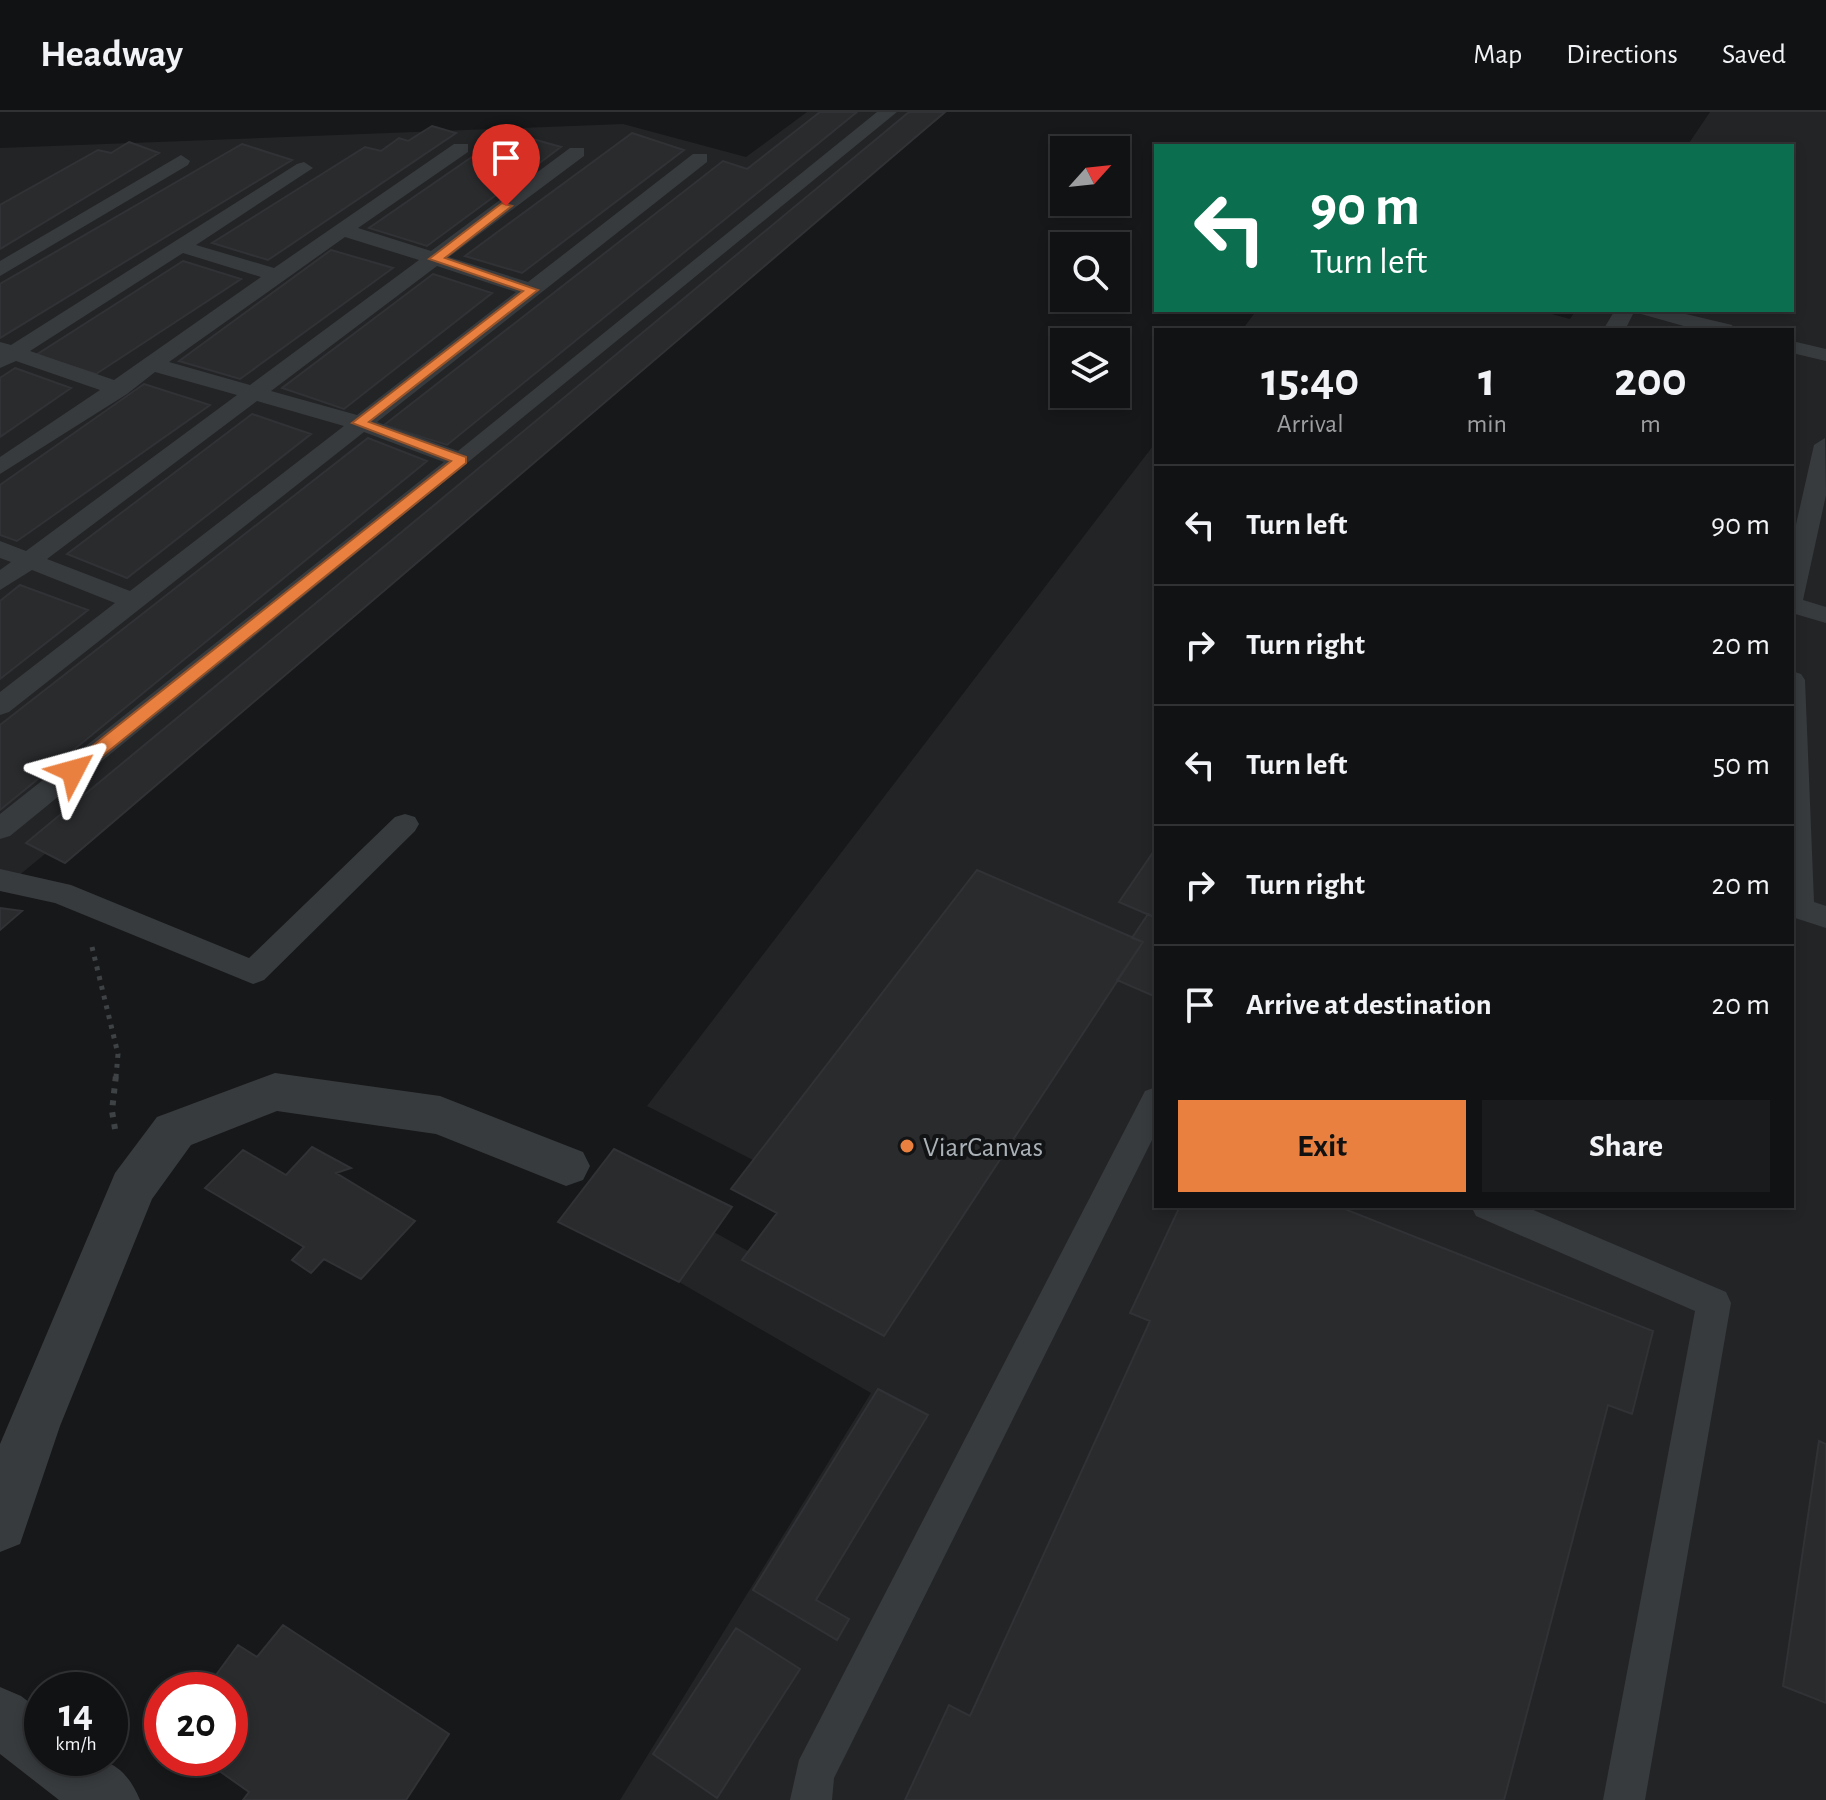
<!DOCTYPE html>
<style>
body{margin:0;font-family:"Alegreya Sans",sans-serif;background:#1a1b1c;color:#f1f3f6;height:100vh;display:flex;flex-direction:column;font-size:30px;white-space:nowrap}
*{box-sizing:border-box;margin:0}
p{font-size:26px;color:#9c9ea0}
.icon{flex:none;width:44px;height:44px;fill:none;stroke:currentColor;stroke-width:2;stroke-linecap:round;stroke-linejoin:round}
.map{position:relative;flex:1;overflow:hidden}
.sheet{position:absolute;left:1154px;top:216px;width:640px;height:880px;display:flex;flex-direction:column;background:#111213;border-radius:0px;box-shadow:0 4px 12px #0003,0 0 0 2px #303233}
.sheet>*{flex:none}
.top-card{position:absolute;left:1154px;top:32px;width:640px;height:168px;border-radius:0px;box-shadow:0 4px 12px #0003,0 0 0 2px #303233;background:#0b6e4f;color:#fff;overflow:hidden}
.needle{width:52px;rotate:63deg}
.fabs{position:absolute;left:1050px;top:24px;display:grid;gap:16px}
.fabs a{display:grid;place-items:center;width:80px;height:80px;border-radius:0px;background:#111213;box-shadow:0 4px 12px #0003,0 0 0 2px #303233;font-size:40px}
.speed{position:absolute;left:24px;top:1560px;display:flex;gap:16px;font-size:40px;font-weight:700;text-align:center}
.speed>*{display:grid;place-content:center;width:104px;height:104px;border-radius:50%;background:#111213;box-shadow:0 4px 12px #0003,0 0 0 2px #303233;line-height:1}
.speed small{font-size:20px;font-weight:400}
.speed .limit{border:12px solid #d22;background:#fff;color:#111}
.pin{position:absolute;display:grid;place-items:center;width:68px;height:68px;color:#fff;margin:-82px -34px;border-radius:50% 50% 50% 0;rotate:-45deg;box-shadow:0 0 8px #0007}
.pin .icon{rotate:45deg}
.me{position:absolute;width:88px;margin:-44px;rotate:51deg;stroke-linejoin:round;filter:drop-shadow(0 0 6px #0008)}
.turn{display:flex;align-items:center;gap:28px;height:168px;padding:0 24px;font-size:36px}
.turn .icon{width:104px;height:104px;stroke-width:2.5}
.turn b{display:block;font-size:56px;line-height:68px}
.eta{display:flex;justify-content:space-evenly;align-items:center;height:136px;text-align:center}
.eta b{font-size:48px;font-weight:700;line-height:56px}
.cta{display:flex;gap:16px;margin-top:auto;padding:16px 24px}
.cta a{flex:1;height:92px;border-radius:0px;background:#e9803f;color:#111;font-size:32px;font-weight:700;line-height:92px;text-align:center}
.cta a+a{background:#1a1b1c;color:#f1f3f6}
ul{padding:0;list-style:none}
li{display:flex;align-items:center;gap:24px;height:120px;padding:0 24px;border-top:2px solid #303233}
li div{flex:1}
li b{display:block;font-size:30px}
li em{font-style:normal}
header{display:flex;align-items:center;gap:48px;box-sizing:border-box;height:112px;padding:0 40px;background:#111213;border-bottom:2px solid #303233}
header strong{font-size:38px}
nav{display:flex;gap:44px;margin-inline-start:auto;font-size:28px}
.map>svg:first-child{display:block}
.built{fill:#232426}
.building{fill:#2a2b2d;stroke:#313235;stroke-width:2}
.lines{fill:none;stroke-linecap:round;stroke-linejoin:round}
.path-far1{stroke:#3e4245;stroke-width:5;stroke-dasharray:4 6;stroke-linecap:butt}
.path{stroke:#3e4245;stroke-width:6;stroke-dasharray:5 7;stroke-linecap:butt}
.service{fill:#383b3e;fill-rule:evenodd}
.minor{fill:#383b3e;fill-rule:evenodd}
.route{fill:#e9803f;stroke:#975329;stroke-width:2}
.poi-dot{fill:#e9803f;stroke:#121314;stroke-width:3}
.labels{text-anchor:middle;stroke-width:8;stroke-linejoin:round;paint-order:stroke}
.poi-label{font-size:28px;fill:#aab2b8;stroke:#121314;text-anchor:start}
</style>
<header>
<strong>Headway</strong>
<nav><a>Map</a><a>Directions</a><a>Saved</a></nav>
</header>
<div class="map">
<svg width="1826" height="1688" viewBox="0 0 1826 1688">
<rect width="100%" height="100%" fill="#171819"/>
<path class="built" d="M807 0H947L0 779V36L623 12 746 45Z
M1710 0H1826V1688H620L871 1281 679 1170 714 1120 748 1139 777 1101 731 1077 753 1048 647 994 1156 330V1094H1792V218H1242L1257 198H1537L1570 207 1576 198H1792V34H1687Z"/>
<path class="building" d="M820 0H857L447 333 384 313 723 49 747 57Z
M909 0H945L65 751 26 731Z
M432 14 456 21 268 148 212 131 365 35 381 39 399 26 408 29Z
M508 20 561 35 427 134 369 116Z
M632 21 684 38 522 161 465 144Z
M129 30 159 41 0 137V93L98 38 111 41Z
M242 32 292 48 0 226V172Z
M331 138 393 156 240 267 179 249Z
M183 149 241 167 96 262 36 243Z
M433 162 492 181 344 297 282 276Z
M15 256 71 276 0 325V266Z
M144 272 210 293 17 429 0 423V373Z
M252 302 311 322 127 466 67 442Z
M368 326 427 349 0 698V613Z
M20 473 88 498 0 567V489Z
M1156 736V806L1119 790Z
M977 758 1143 830 884 1224 742 1148 777 1101 731 1077Z
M0 796 22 799 0 818Z
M1148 802 1156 806V885L1117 868 1143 830 1132 826Z
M312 1035 351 1056 336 1061 415 1109 361 1167 324 1147 311 1161 292 1148 304 1135 205 1076 243 1038 286 1063Z
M614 1037 732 1095 679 1170 558 1110Z
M1180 1094H1337L1653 1219 1632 1302 1608 1293 1504 1688H905L949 1593 970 1604 1150 1209 1130 1201Z
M878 1277 928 1303 816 1488 849 1507 837 1528 753 1478Z
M1819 1329 1826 1332V1591L1783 1574Z
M283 1513 449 1622 406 1688H243L249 1680 201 1646H230V1578H205L238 1533 257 1545Z
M736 1516 800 1557 717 1686 653 1642Z"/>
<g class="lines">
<path class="path-far1" d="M92 835 118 942 116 965"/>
<path class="path" d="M115 1017 112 999 116 963"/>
<path class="service" d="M877 0H897L10 724 0 727V702L444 350 364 320 9 600 0 603V580L115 491 32 458 0 478V458L11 450 0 446V429L26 439 237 283 155 260 127 282 0 362V345L100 278 16 249 0 256V230L11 233 297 52 304 50 313 56 196 133 274 156 454 32H468V40L358 116 431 139 570 36H584V44L449 145 528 170 693 42H707V50L377 310 458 339ZM345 125 419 148 250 273 169 250ZM183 141 261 165 114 268 30 239ZM437 154 516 180 357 303 271 279ZM257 289 344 314 130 479 47 447Z
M181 43 190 49 188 53 0 164V149Z
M1615 198H1669L1732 213 1735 218H1698L1634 200 1625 218H1603Z
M1792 229 1826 237V249L1792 241Z
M1825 326 1826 383 1803 488 1826 495V511L1792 501V430L1814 333Z
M1792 559 1801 562 1805 568 1814 790 1826 794V816L1792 805Z
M405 702 415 705 419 712 415 719 264 868 253 872 55 791 0 779V757L71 773 249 846 395 705Z
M1156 975V1020L834 1666 832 1688H790L799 1648 1145 979Z
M1471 1094H1524L1726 1180 1731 1191 1645 1688H1603L1695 1199 1476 1104Z"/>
<path class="minor" d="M275 961 440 984 583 1040 590 1054 583 1068 566 1074 436 1022 277 999 191 1033 152 1087 60 1314 20 1432 0 1440V1332L115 1061 157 1005Z
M0 1575 21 1584 42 1600V1646C89 1646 119 1638 140 1688H59L0 1642Z"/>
</g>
<path class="route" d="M502 91 512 94 445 146 538 178 369 310 466 345V351L79 663H67V654L451 349 352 311 523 179 429 147Z"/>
<circle class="poi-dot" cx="907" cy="1034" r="8"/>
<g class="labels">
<g class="poi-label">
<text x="923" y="1044">ViarCanvas</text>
</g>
</g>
</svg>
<div class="fabs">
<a><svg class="needle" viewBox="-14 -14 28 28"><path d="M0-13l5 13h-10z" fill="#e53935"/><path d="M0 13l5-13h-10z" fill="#9c9ea0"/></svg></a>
<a><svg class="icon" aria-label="search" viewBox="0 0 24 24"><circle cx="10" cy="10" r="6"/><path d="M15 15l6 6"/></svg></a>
<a><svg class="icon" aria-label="layers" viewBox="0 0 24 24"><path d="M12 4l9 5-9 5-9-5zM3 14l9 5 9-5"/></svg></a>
</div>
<div class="speed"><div>14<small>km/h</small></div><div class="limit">20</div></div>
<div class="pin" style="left:506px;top:94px;background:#d93025"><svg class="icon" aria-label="arrive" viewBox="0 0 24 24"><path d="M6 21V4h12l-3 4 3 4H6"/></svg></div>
<svg class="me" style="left:73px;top:659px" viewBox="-20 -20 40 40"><path d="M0-17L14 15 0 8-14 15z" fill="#e9803f" stroke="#fff" stroke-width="4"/></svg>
<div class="top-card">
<div class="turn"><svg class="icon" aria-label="left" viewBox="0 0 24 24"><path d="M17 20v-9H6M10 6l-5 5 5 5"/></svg><div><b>90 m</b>Turn left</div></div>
</div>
<section class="sheet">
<div class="eta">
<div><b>15:40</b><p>Arrival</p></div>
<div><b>1</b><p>min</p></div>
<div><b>200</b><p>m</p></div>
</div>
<ul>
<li><svg class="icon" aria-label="left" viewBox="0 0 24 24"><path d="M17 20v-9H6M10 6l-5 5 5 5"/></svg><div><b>Turn left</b></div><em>90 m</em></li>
<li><svg class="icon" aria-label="right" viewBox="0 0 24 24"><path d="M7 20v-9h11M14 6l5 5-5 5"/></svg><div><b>Turn right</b></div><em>20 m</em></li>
<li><svg class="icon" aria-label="left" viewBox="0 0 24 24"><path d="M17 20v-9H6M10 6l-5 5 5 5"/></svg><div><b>Turn left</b></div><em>50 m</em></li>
<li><svg class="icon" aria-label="right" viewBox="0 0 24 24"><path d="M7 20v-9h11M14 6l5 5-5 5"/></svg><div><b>Turn right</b></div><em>20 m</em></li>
<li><svg class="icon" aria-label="arrive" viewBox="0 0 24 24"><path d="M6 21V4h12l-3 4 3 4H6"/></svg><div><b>Arrive at destination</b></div><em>20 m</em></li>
</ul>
<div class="cta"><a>Exit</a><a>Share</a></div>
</section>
</div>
